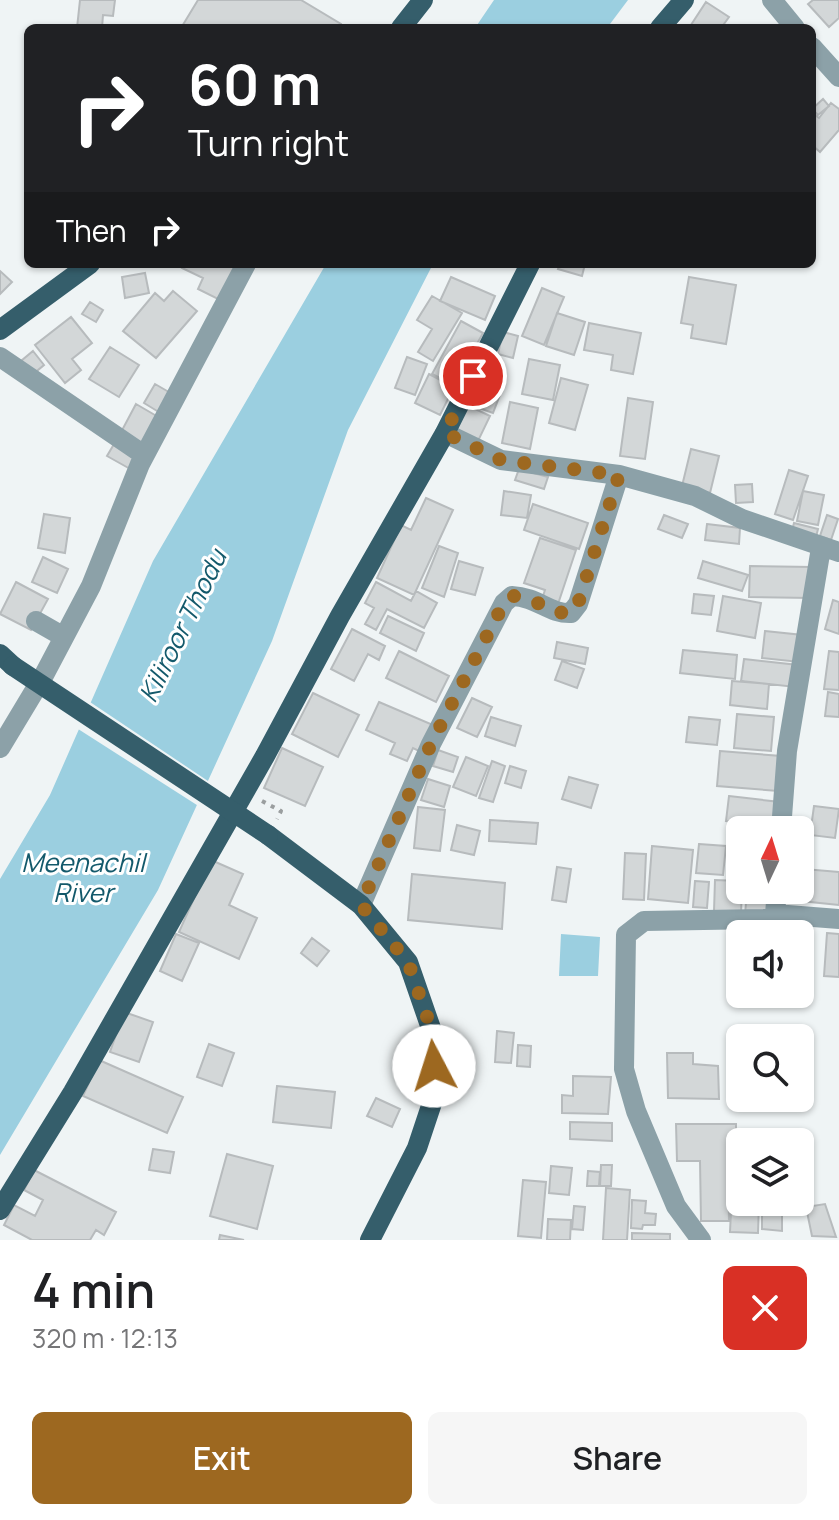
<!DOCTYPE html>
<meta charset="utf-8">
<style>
body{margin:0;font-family:Manrope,sans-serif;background:#f6f6f6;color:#202124;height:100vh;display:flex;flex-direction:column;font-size:30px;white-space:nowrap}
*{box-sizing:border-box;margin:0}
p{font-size:26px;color:#757577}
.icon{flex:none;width:44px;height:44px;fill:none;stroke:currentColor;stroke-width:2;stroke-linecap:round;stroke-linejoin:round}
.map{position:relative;height:1240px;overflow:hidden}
.side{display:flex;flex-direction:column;background:#fff;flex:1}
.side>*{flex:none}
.banner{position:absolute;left:24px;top:24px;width:792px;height:244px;border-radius:12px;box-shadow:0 2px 6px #0004;background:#202124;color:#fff;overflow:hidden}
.needle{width:52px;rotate:4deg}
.buttons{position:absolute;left:726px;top:816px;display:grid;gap:16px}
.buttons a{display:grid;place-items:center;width:88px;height:88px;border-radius:12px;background:#fff;box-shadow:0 2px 6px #0004;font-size:40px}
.pin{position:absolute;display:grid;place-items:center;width:68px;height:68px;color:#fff;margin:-34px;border:4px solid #fff;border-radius:50%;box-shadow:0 2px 8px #0007}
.me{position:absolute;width:88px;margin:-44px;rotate:355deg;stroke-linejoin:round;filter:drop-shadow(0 0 6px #0008)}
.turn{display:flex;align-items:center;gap:28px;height:168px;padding:0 32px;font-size:36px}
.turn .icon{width:104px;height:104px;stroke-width:2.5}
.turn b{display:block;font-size:56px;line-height:68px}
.then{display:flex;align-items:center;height:76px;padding:0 32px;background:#0003;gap:16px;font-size:30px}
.round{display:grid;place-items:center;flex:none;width:84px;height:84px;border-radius:12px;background:#f6f6f6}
.head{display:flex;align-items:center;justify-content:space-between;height:136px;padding:0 32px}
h1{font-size:48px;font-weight:600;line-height:60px}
.button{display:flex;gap:16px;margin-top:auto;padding:16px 32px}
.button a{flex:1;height:92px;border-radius:12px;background:#9d6820;color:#fff;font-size:32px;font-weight:600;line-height:92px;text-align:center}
.button a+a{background:#f6f6f6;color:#202124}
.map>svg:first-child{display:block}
.water{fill:#9bcfe0}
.pier{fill:#eff4f5}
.building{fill:#d3d7d8;stroke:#b7bbbd;stroke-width:2}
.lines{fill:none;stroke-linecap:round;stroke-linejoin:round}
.path{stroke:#9a9e9f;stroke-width:4;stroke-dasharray:4 6;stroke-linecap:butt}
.minor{stroke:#8ca1a8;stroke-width:20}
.major{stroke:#355e6b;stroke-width:20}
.major-bridge{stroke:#355e6b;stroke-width:20}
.route{stroke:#9d6820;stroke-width:14;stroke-dasharray:0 25.2}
.labels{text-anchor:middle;stroke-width:6;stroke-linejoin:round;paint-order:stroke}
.water-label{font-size:26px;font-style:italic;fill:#13596b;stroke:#fff}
</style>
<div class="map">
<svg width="839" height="1240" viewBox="0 0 839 1240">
<rect width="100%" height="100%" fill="#eff4f5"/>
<path class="water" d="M494 0H628L607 28H475Z
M326 264H433L348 430 272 641 158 890 0 1155V879L50 795 153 561Z
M561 934 600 937 598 976H559Z"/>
<path class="pier" d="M87 700 211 783 200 807 75 727Z"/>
<path class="building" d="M80 0H115L113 16 103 15 102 28H77Z
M198 0H301L341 24 340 28H181Z
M813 0H839V18L829 27 808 4Z
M706 2 729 17 721 28H689Z
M823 99 829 106 818 115 812 109Z
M831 103 839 109V130L820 152 812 145V113L819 118Z
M184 264H238L220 300 198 289 203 278 182 268Z
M560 264H585L582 276 558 269Z
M0 271 12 282 0 294Z
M145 273 149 293 125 298 122 277Z
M451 277 495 296 485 320 440 301Z
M689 277 736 285 726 344 691 338 693 325 681 323Z
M542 288 564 297 544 345 522 336Z
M173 291 197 311 156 358 123 331 155 293 164 301Z
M432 296 462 313 433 361 418 352 432 329 417 320Z
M90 302 103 310 96 322 82 314Z
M557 313 585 322 574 355 546 346Z
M71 317 92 343 72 359 81 370 65 383 35 345Z
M461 321 483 333 454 385 432 374Z
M589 323 641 333 633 374 611 370 613 355 584 350Z
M503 332 518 336 513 358 498 354Z
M110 347 139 365 119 397 89 379Z
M33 351 44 365 32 375 21 361Z
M407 357 427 364 415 395 395 388Z
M529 359 560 365 553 400 522 394Z
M429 374 454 387 440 415 415 403Z
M480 378 503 387 493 413 470 405Z
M561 378 588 385 575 430 549 423Z
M155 384 174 395 162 414 144 403Z
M628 398 653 402 645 459 620 456Z
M510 402 538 408 530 449 502 443Z
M136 404 160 418 144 447 120 434Z
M467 405 490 416 478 441 455 429Z
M117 439 141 453 132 470 107 456Z
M691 449 719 456 710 493 682 486Z
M519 469 548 477 544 489 515 480Z
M789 470 808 476 793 520 775 514Z
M752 484 753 502 736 503 735 485Z
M504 491 531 495 527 518 501 515Z
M803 491 824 495 818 525 797 521Z
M426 498 453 510 414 595 377 578 401 525 411 530Z
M533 504 588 523 579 549 524 530Z
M44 514 70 518 65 553 38 548Z
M664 515 688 524 682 538 658 529Z
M827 515 838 519 831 540 820 536Z
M794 523 818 529 815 541 791 535Z
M707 524 740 528 739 544 705 540Z
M540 538 576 550 557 607 541 602 545 590 524 583Z
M439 546 458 553 444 597 422 588Z
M43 557 68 569 57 593 32 582Z
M459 561 483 568 475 595 451 589Z
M703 561 748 575 742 591 698 578Z
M750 566 812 567 811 598 749 597Z
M16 582 48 599 31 630 0 614Z
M376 582 411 601 416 591 437 603 424 628 387 609 376 630 365 624 374 608 365 603Z
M694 594 714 596 711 615 692 613Z
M723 596 761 603 755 638 717 631Z
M833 600 839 602V634L825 629Z
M388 616 424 633 416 651 380 633Z
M352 629 385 646 379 660 368 654 354 681 331 669Z
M765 631 812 636 809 663 762 658Z
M557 642 588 648 585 664 554 658Z
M683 650 737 655 735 679 680 673Z
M399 651 449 676 436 702 386 678Z
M829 651 839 652V690L824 689Z
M744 659 798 665 795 687 741 681Z
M562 661 584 669 577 688 555 680Z
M732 681 769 684 767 709 730 705Z
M828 692 839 694V717L825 716Z
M313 693 359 715 338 757 292 734Z
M472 698 492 707 477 737 457 728Z
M379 702 433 725 421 752 413 748 407 761 390 754 395 743 366 730Z
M737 714 774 717 771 751 734 748Z
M491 717 521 726 515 746 485 736Z
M689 717 720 720 717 745 686 742Z
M282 748 323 767 305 806 264 788Z
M438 750 458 757 453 772 433 766Z
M720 751 781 756 778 791 717 786Z
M466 757 488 766 476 796 453 787Z
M492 761 505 766 493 802 479 798Z
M510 766 526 771 521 788 505 783Z
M569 777 598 785 591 808 562 799Z
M428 779 450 786 444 807 421 800Z
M729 796 780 802 777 830H744L745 823 726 821Z
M814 806 839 809 835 838 810 835Z
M418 807 445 810 440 851 414 848Z
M490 820 538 823 536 844 489 841Z
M457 825 480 831 474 855 451 850Z
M699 844 726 846 723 875 696 873Z
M652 846 693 850 688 903 648 899Z
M733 846H740V876L730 875Z
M625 853 646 854 644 900 623 899Z
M211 860 243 874 229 905 257 918 239 959 179 932Z
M557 867 571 869 566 902 552 900Z
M804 869 839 872V905L801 901Z
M412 874 505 883 502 929 408 920Z
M715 880 740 881V890H742L741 913 714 911Z
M695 881 709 882 707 908 693 907Z
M747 890H777L774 918 745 915Z
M827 933 839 934V977L824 976Z
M176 934 199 943 182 981 160 971Z
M312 938 329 951 317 966 301 953Z
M124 1012 153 1022 139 1062 110 1052Z
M497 1031 514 1033 511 1063 495 1062Z
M209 1044 234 1053 222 1086 197 1077Z
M518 1045 531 1046 530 1067 517 1066Z
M667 1053H693V1064L718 1066 719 1099 668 1098Z
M99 1060 183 1097 167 1133 83 1096Z
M573 1076 611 1077 608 1114 562 1113V1095L573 1096Z
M277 1086 335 1092 331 1128 273 1122Z
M376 1098 400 1109 392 1127 367 1116Z
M570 1122 612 1123V1141L570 1139Z
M676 1124H736V1168H728L729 1221H701L700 1161H677Z
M153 1149 174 1152 170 1173 149 1170Z
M227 1154 273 1166 257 1229 210 1216Z
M601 1165H612L611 1186H600Z
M551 1166 572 1168 569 1195 549 1193Z
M34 1170 116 1212 104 1235 96 1230 90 1240H32L4 1225 14 1205 35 1216 43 1200 24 1190Z
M588 1171 600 1172 599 1186H587Z
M523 1180 546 1182 541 1238 518 1236Z
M606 1188 630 1190 627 1240H603Z
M732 1190H740V1202H759L758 1233 730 1232Z
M632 1200 646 1201 645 1213 656 1214 655 1225H643L642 1229 631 1228Z
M825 1204 836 1237 812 1236 806 1207Z
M574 1206 585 1207 583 1230 572 1229Z
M762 1214 782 1215V1231L762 1229Z
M548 1219 571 1220 570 1240H547Z
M632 1233 670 1234V1240H632Z
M220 1235 244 1240H219Z"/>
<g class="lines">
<path class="path" d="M262 801 281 811 277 819"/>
<path class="minor" d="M772 0 795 28
M812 47 839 77
M0 357 144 455
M445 433 501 460 619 475 695 496 742 519 839 552
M36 621 64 637
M0 748 44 675 91 586 140 464 246 264
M781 830 787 751 821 548
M361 905 431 744 504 603 512 596C538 597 549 614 571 613L578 604 619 475
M775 914 777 890
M701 1240 676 1206 636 1111 624 1069 626 935 644 921 769 919 775 914 839 919"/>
<path class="major" d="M401 28 423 0
M660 28 684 0
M0 330 90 264
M0 654 13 666
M268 835 361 905 408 962 434 1037 435 1094 417 1148 370 1240
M0 1210 73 1092 265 756 340 616 445 433 530 264"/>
<path class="major-bridge" d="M13 666 268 835"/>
</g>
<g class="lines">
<path class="route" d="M434 1066V1037L408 962 361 905 431 744 504 603 512 596C538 597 549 615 571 613L578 604 619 475 501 460 445 433 473 376"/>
</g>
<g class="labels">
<g class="water-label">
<text transform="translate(183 626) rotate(-64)" y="9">Kiliroor Thodu</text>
<text x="83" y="872">Meenachil<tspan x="83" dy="30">River</tspan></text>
</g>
</g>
</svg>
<div class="buttons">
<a><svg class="needle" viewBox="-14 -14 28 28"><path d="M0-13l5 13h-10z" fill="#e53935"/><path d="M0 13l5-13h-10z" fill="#757577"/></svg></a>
<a><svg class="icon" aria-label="sound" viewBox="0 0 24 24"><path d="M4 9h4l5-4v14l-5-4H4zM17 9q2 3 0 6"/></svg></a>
<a><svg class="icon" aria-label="search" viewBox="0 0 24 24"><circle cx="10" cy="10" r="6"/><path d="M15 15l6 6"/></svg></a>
<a><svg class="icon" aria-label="layers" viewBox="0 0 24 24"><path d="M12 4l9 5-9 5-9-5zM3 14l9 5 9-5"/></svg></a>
</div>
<div class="pin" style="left:473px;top:376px;background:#d93025"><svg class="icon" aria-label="arrive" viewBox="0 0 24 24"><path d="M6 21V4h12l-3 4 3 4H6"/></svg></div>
<svg class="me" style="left:434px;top:1066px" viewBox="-20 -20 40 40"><circle r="19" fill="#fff"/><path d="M0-13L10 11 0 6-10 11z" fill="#9d6820"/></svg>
<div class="banner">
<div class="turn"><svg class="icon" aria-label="right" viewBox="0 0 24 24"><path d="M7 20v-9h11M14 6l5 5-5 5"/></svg><div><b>60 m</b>Turn right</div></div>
<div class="then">Then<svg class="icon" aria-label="right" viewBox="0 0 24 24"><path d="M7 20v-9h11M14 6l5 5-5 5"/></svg></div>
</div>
</div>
<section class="side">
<div class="head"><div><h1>4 min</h1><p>320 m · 12:13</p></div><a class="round" style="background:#d93025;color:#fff"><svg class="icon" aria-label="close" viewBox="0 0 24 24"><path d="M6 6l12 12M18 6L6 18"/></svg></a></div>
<div class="button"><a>Exit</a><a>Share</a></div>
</section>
